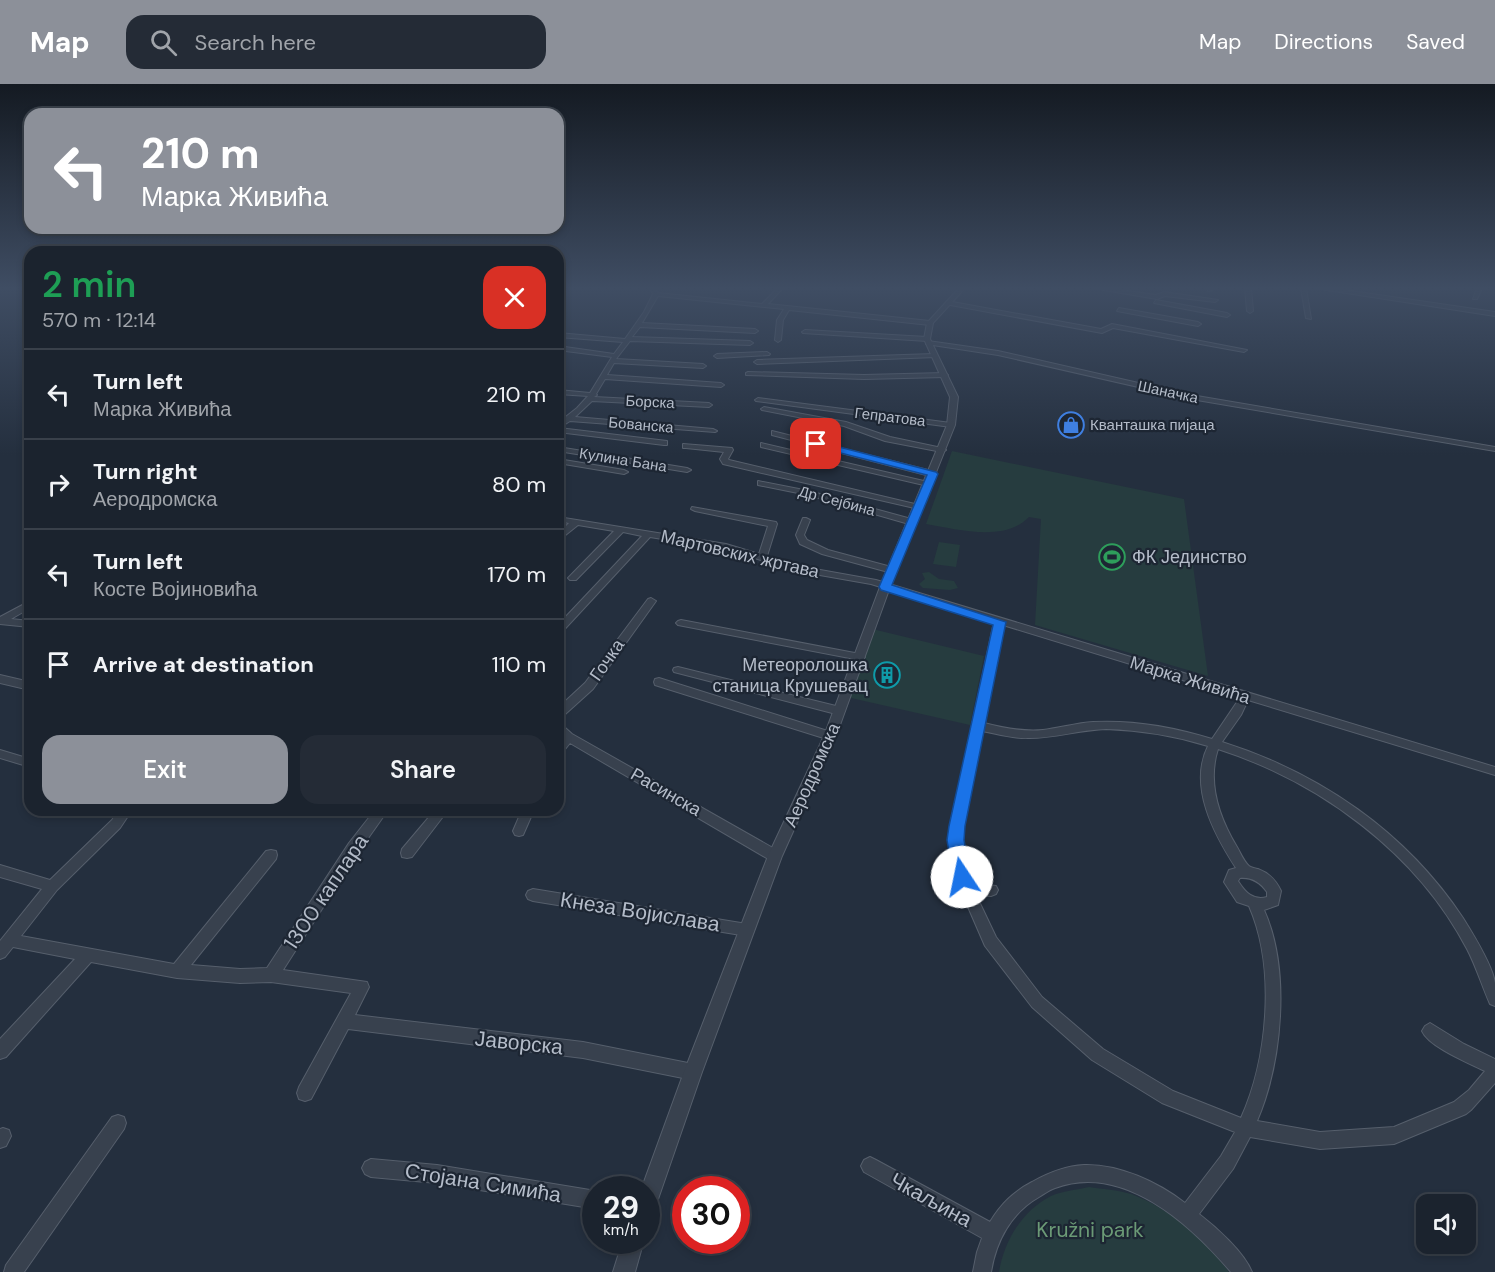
<!DOCTYPE html>
<meta charset="utf-8">
<style>
body{margin:0;font-family:"DM Sans",sans-serif;background:#242b36;color:#f1f3f6;height:100vh;display:flex;flex-direction:column;font-size:22px;white-space:nowrap}
*{box-sizing:border-box;margin:0}
p{font-size:20px;color:#a0a4aa}
.icon{flex:none;width:33px;height:33px;fill:none;stroke:currentColor;stroke-width:2;stroke-linecap:round;stroke-linejoin:round}
.map{position:relative;flex:1;overflow:hidden}
.panel{position:absolute;left:24px;top:162px;width:540px;height:570px;display:flex;flex-direction:column;background:#1b232e;border-radius:18px;box-shadow:0 3px 9px #0003,0 0 0 2px #39404a}
.panel>*{flex:none}
.top-card{position:absolute;left:24px;top:24px;width:540px;height:126px;border-radius:18px;box-shadow:0 3px 9px #0003,0 0 0 2px #39404a;background:#8c9099;color:#fff;overflow:hidden}
.buttons{position:absolute;left:1416px;top:1110px;display:grid;gap:12px}
.buttons a{display:grid;place-items:center;width:60px;height:60px;border-radius:12px;background:#1b232e;box-shadow:0 3px 9px #0003,0 0 0 2px #39404a;font-size:30px}
.speed{position:absolute;left:582px;top:1092px;display:flex;gap:12px;font-size:30px;font-weight:700;text-align:center}
.speed>*{display:grid;place-content:center;width:78px;height:78px;border-radius:50%;background:#1b232e;box-shadow:0 3px 9px #0003,0 0 0 2px #39404a;line-height:1}
.speed small{font-size:15px;font-weight:400}
.speed .limit{border:9px solid #d22;background:#fff;color:#111}
.pin{position:absolute;display:grid;place-items:center;width:51px;height:51px;color:#fff;margin:-26px;border-radius:12px;box-shadow:0 3px 9px #0006}
.me{position:absolute;width:66px;margin:-33px;rotate:349deg;stroke-linejoin:round;filter:drop-shadow(0 0 4px #0008)}
.turn{display:flex;align-items:center;gap:21px;height:126px;padding:0 18px;font-size:27px}
.turn .icon{width:78px;height:78px;stroke-width:2.5}
.turn b{display:block;font-size:42px;line-height:51px}
.round{display:grid;place-items:center;flex:none;width:63px;height:63px;border-radius:18px;background:#242b36}
.overview{display:flex;align-items:center;justify-content:space-between;height:102px;padding:0 18px}
h1{font-size:36px;font-weight:600;line-height:45px;color:#1e9e55}
.button{display:flex;gap:12px;margin-top:auto;padding:12px 18px}
.button a{flex:1;height:69px;border-radius:18px;background:#8c9099;color:#fff;font-size:24px;font-weight:600;line-height:69px;text-align:center}
.button a+a{background:#242b36;color:#f1f3f6}
ul{padding:0;list-style:none}
li{display:flex;align-items:center;gap:18px;height:90px;padding:0 18px;border-top:2px solid #39404a}
li div{flex:1}
li b{display:block;font-size:22px}
li em{font-style:normal}
header{display:flex;align-items:center;gap:36px;box-sizing:border-box;height:84px;padding:0 30px;background:#8c9099;color:#fff}
header strong{font-size:28px}
nav{display:flex;gap:33px;margin-inline-start:auto;font-size:21px}
.search{width:420px;height:54px;background:#242b36;display:flex;align-items:center;gap:15px;box-sizing:border-box;padding:0 21px;border-radius:18px;color:#a0a4aa;font-size:22px}
.map>svg:first-child{display:block}
.green{fill:#263c3f}
.building{fill:#455162;stroke:#1f2835;stroke-width:1.5}
.lines{fill:none;stroke-linecap:round;stroke-linejoin:round}
.minor-casing{stroke:#565f6c;stroke-width:2}
.tertiary-casing{stroke:#565f6c;stroke-width:2}
.minor{fill:#38414e;fill-rule:evenodd}
.tertiary{fill:#38414e;fill-rule:evenodd}
.route{fill:#1a73e8;stroke:#114b97;stroke-width:1.5}
.labels{text-anchor:middle;stroke-width:4.5;stroke-linejoin:round;paint-order:stroke}
.far-street-label{font-size:15px;fill:#b4bcc9;stroke:#1d2633}
.far-poi-label{font-size:15px;fill:#b4bcc9;stroke:#1d2633;text-anchor:start}
.street-label{font-size:18px;fill:#b4bcc9;stroke:#1d2633}
.poi-label{font-size:18px;fill:#b4bcc9;stroke:#1d2633;text-anchor:start}
.near-street-label{font-size:21px;fill:#b4bcc9;stroke:#1d2633}
.near-park-label{font-size:21px;fill:#6b9a76;stroke:#1d2633}
</style>
<header>
<strong>Map</strong>
<div class="search"><svg class="icon" aria-label="search" viewBox="0 0 24 24"><circle cx="10" cy="10" r="6"/><path d="M15 15l6 6"/></svg>Search here</div>
<nav><a>Map</a><a>Directions</a><a>Saved</a></nav>
</header>
<div class="map">
<svg width="1495" height="1188" viewBox="0 0 1495 1188">
<rect width="100%" height="100%" fill="#242f3e"/>
<path class="green" d="M952 367 1184 415 1208 592 1035 541 1041 435 1029 433C1004 459 957 445 926 440Z
M939 458 960 461 956 483 933 480Z
M929 488 939 495 954 497 958 504 950 506 923 504 919 500 925 495 922 489Z
M864 543 984 572 970 641 838 611 860 573Z
M1089 1103C1102 1105 1118 1106 1131 1110 1171 1125 1204 1154 1229 1188H999C1004 1157 1022 1127 1051 1112 1062 1107 1077 1106 1089 1103Z"/>
<path class="building" d="M889 583 897 584 894 598 878 595 880 586 887 587Z"/>
<g class="lines">
<g class="minor-casing">
<path id="minor" d="M650 204H654L658 209 762 220 778 204H783L768 220 930 237 933 239 930 241 789 226 783 236 781 256 778 258 775 256 777 236 784 225 658 212 642 239 755 245 758 247 755 249 640 243 632 253 750 257 753 259 750 261 630 257 616 275 703 280 706 282 703 284 614 279 607 291 721 299 724 301 721 303 605 295 596 310 597 311 594 313 709 319 712 321 709 323 592 317 575 333 713 345 717 347 715 348 570 337 559 344 667 357V361H664L558 348V339L577 324 588 312 558 310V306L590 309 612 273 558 266V262L614 270 623 258 558 253V249L625 255 644 228 653 210Z
M1092 204H1107L1156 211 1164 208 1218 216 1215 218 1165 212 1157 215Z
M1207 204H1213V206L1208 207Z
M1245 204H1251L1253 227 1250 229 1247 227Z
M1301 204H1306L1311 235 1306 234Z
M1477 204H1482L1477 215H1473Z
M1156 216 1227 229 1230 231 1227 233 1154 219Z
M947 217 1101 245 1112 240 1247 266 1244 268 1113 244 1102 249 945 220Z
M1119 224 1198 238 1201 240 1198 242 1117 227Z
M805 246 927 253 930 255 927 257 803 249 802 248Z
M928 257 998 267 1191 311 1495 363V367L1191 315 998 271 926 260V258Z
M767 268 770 270 769 271 717 274 714 272 717 270Z
M934 270 936 271V273L757 280 754 278 757 276Z
M748 288 864 291 945 289 948 291 945 293 864 295 746 291V289Z
M758 314 951 339 954 341 951 343 756 317 755 316Z
M764 323 846 338 890 353 942 364 946 366 942 368 885 357 844 342 762 326 761 325Z
M772 347 936 388 937 390 930 392 772 351Z
M761 359 928 398 932 400 928 402 761 363Z
M683 360 732 364 733 366 728 375 729 376 919 421 923 423 919 425 723 380 720 375 724 368 686 364H683Z
M558 363 687 384 691 386 687 388 558 367Z
M558 375 624 386 628 388 624 390 558 379Z
M758 397 809 407 915 436 916 438 915 440H909L808 411 758 401Z
M692 423 776 438 777 440 767 472 798 482 876 496 1495 683V691L1248 616 1241 631 1222 658C1320 689 1406 748 1463 834 1473 850 1493 882 1495 899 1495 907 1495 915 1495 922L1490 920C1482 902 1476 882 1467 865 1417 769 1320 698 1218 665 1207 699 1219 733 1237 763 1240 768 1244 778 1249 782 1250 783 1257 785 1258 785 1269 789 1276 796 1281 807L1278 821 1264 826C1291 886 1282 979 1257 1037L1320 1048 1394 1043 1454 1018 1469 1006 1485 987C1469 979 1429 963 1422 947L1425 942 1430 939 1464 960 1495 975V999L1471 1026 1466 1030 1394 1060 1320 1065 1250 1053 1233 1085 1199 1130C1216 1143 1244 1168 1252 1188H1231C1191 1141 1123 1078 1055 1104 1049 1106 1044 1110 1039 1113 1011 1129 996 1157 991 1188H973L977 1168 982 1154 864 1088 861 1082 864 1076 870 1073 876 1076 990 1138C1001 1120 1013 1108 1032 1098 1048 1089 1065 1082 1084 1081 1119 1080 1158 1098 1185 1119L1221 1072 1235 1048 1162 1019 1092 976 1032 923 985 862 962 809 937 806 935 802 937 798 942 796 957 797 950 767 951 740 994 538 871 500 797 487 725 465 650 453 561 549 558 550V541L642 452 623 448 576 496H570L568 494 570 492 614 447 578 441 558 457V450L569 439 558 437V433L726 460 759 470 768 442 695 427 691 425ZM1003 541 1238 613 1237 618 1212 655C1174 643 1133 636 1093 638 1076 639 1060 644 1043 646 1023 648 1003 644 984 639ZM1106 645C1140 646 1176 652 1208 662 1188 702 1214 750 1236 784L1229 786 1224 798 1237 818 1249 822C1276 883 1268 974 1241 1034L1173 1007 1103 965 1042 913 996 853 976 811 991 812 996 810 998 806 996 802 971 799C956 765 965 731 972 698 976 681 979 664 982 647 998 650 1013 655 1030 654 1055 654 1079 646 1106 645ZM1240 794C1252 793 1260 798 1267 808V813C1253 817 1245 808 1238 797Z
M803 434H806L810 436 804 451 807 456 828 466 895 484 896 486 892 489 822 470 800 460 796 451Z
M651 514 656 517 593 605 562 633 558 634V624L585 599 648 515Z
M30 517V524L11 535 30 537V543L0 540V533Z
M681 536 860 570 865 573 860 576 678 541 676 539 678 537Z
M678 583 840 623 845 627 840 631 674 588 673 586 674 584Z
M0 591 30 598V606L0 599Z
M659 594 834 649 836 652 834 655 830 656 655 601 654 598 655 595Z
M558 640 562 641 572 650 780 768 781 772 780 776 775 777 770 776 570 659 562 669 558 670V658L561 653 558 650Z
M0 666 30 675V683L0 674Z
M119 726H132L120 744 57 806 21 852 174 880 266 767 271 766 276 767 277 771 276 775 191 881 240 885 267 884 349 759 375 726H388L359 767 283 886 367 898 369 903 355 931 583 958 693 980 699 982 701 988 699 994 693 996 583 974 348 945 311 1015 305 1017 299 1015 297 1009 299 1003 351 909 271 898 240 899 177 894 91 878 6 973 0 975V955L75 875 13 863 5 873 0 875V857L42 805 0 793V781L50 796 112 736Z
M435 726H448L412 773 407 774 402 773 401 769 402 765Z
M522 726H534L523 751 519 752 515 751 513 747Z
M533 805 747 840 752 842 754 846 752 850 747 852 533 817 528 815 526 811 528 807Z
M118 1031 124 1033 126 1039 124 1045 24 1188H4L6 1181 112 1033Z
M3 1044 9 1046 11 1052 6 1062 0 1064V1045Z
M371 1075 437 1081 596 1107V1125L437 1099 371 1093 365 1090 362 1084 365 1078Z"/>
</g>
<g class="tertiary-casing">
<path id="tertiary" d="M959 204H965L933 239 930 255 958 313 955 341 890 503 836 652 782 772 702 988 656 1121 653 1128 646 1131V1106H641L684 988 768 772 824 652 880 503 947 341 950 313 924 255 927 239Z
M1314 204H1331L1495 228V232Z
M623 1156H644L635 1188H613Z"/>
</g>
<use href="#minor" class="minor"/>
<use href="#tertiary" class="tertiary"/>
</g>
<linearGradient id="sky" x2="0" y2="1"><stop stop-color="#141a22"/><stop offset="0.55" stop-color="#3f4d63"/><stop offset="1" stop-color="#3f4d63" stop-opacity="0"/></linearGradient>
<rect width="1495" height="371" fill="url(#sky)"/>
<path class="route" d="M816 357 936 388 938 390 892 501 1006 538 965 742 964 756 971 793 968 798 962 800 956 798 953 793 947 756 949 742 993 541 881 506 879 503 927 391 813 362V358Z"/>
<defs>
<g id="shop-ring" transform="scale(1.35)"><circle r="9.5" fill="#1d2633" stroke="#3f7fe0" stroke-width="1.5"/><path d="M-5-2.5h2.3a2.7 3.5 0 0 1 5.4 0H5L5.5 6h-11ZM-1.5-2.5h3a1.5 2.3 0 0 0-3 0Z" fill="#3f7fe0"/></g>
<g id="stadium-ring" transform="scale(1.35)"><circle r="9.5" fill="#1d2633" stroke="#2e9e5b" stroke-width="1.5"/><path d="M0-5a6.5 5 0 1 0 0 10a6.5 5 0 1 0 0-10ZM-3.5-1.8h7v3.6h-7Z" fill="#2e9e5b"/></g>
<g id="building-ring" transform="scale(1.35)"><circle r="9.5" fill="#1d2633" stroke="#0f9aa8" stroke-width="1.5"/><path d="M-4-6H4V6H1V3H-1V6H-4ZM-2.5-4.3h1.7v1.8h-1.7ZM.8-4.3h1.7v1.8H.8ZM-2.5-1h1.7V.8h-1.7ZM.8-1h1.7V.8H.8Z" fill="#0f9aa8"/></g>
</defs>
<g fill-rule="evenodd">
<use href="#shop-ring" x="1071" y="341"/>
<use href="#stadium-ring" x="1112" y="473"/>
<use href="#building-ring" x="887" y="591"/>
</g>
<g class="labels">
<g class="far-street-label">
<text transform="translate(1168 308) rotate(12)" y="5">Шаначка</text>
<text transform="translate(650 318) rotate(3)" y="5">Борска</text>
<text transform="translate(890 333) rotate(7)" y="5">Гепратова</text>
<text transform="translate(641 341) rotate(5)" y="5">Бованска</text>
<text transform="translate(623 376) rotate(9)" y="5">Кулина Бана</text>
<text transform="translate(837 417) rotate(15)" y="5">Др Сејбина</text>
</g>
<g class="far-poi-label">
<text x="1090" y="346">Кванташка пијаца</text>
</g>
<g class="street-label">
<text transform="translate(740 470) rotate(13)" y="6">Мартовских жртава</text>
<text transform="translate(607 576) rotate(-55)" y="6">Гочка</text>
<text transform="translate(1190 596) rotate(17)" y="6">Марка Живића</text>
<text transform="translate(812 691) rotate(-66)" y="6">Аеродромска</text>
<text transform="translate(666 708) rotate(30)" y="6">Расинска</text>
</g>
<g class="poi-label">
<text x="1132" y="479">ФК Јединство</text>
<text x="868" y="587" text-anchor="end">Метеоролошка<tspan x="868" dy="21">станица Крушевац</tspan></text>
</g>
<g class="near-street-label">
<text transform="translate(326 808) rotate(-56)" y="7">1300 каплара</text>
<text transform="translate(640 828) rotate(9)" y="7">Кнеза Војислава</text>
<text transform="translate(519 959) rotate(6)" y="7">Јаворска</text>
<text transform="translate(483 1099) rotate(9)" y="7">Стојана Симића</text>
<text transform="translate(931 1116) rotate(29)" y="7">Чкаљина</text>
</g>
<g class="near-park-label">
<text x="1090" y="1153">Kružni park</text>
</g>
</g>
</svg>
<div class="buttons">
<a><svg class="icon" aria-label="sound" viewBox="0 0 24 24"><path d="M4 9h4l5-4v14l-5-4H4zM17 9q2 3 0 6"/></svg></a>
</div>
<div class="speed"><div>29<small>km/h</small></div><div class="limit">30</div></div>
<div class="pin" style="left:816px;top:360px;background:#d93025"><svg class="icon" aria-label="arrive" viewBox="0 0 24 24"><path d="M6 21V4h12l-3 4 3 4H6"/></svg></div>
<svg class="me" style="left:962px;top:793px" viewBox="-20 -20 40 40"><circle r="19" fill="#fff"/><path d="M0-13L10 11 0 6-10 11z" fill="#1a73e8"/></svg>
<div class="top-card">
<div class="turn"><svg class="icon" aria-label="left" viewBox="0 0 24 24"><path d="M17 20v-9H6M10 6l-5 5 5 5"/></svg><div><b>210 m</b>Марка Живића</div></div>
</div>
<section class="panel">
<div class="overview"><div><h1>2 min</h1><p>570 m · 12:14</p></div><a class="round" style="background:#d93025;color:#fff"><svg class="icon" aria-label="close" viewBox="0 0 24 24"><path d="M6 6l12 12M18 6L6 18"/></svg></a></div>
<ul>
<li><svg class="icon" aria-label="left" viewBox="0 0 24 24"><path d="M17 20v-9H6M10 6l-5 5 5 5"/></svg><div><b>Turn left</b><p>Марка Живића</p></div><em>210 m</em></li>
<li><svg class="icon" aria-label="right" viewBox="0 0 24 24"><path d="M7 20v-9h11M14 6l5 5-5 5"/></svg><div><b>Turn right</b><p>Аеродромска</p></div><em>80 m</em></li>
<li><svg class="icon" aria-label="left" viewBox="0 0 24 24"><path d="M17 20v-9H6M10 6l-5 5 5 5"/></svg><div><b>Turn left</b><p>Косте Војиновића</p></div><em>170 m</em></li>
<li><svg class="icon" aria-label="arrive" viewBox="0 0 24 24"><path d="M6 21V4h12l-3 4 3 4H6"/></svg><div><b>Arrive at destination</b></div><em>110 m</em></li>
</ul>
<div class="button"><a>Exit</a><a>Share</a></div>
</section>
</div>
